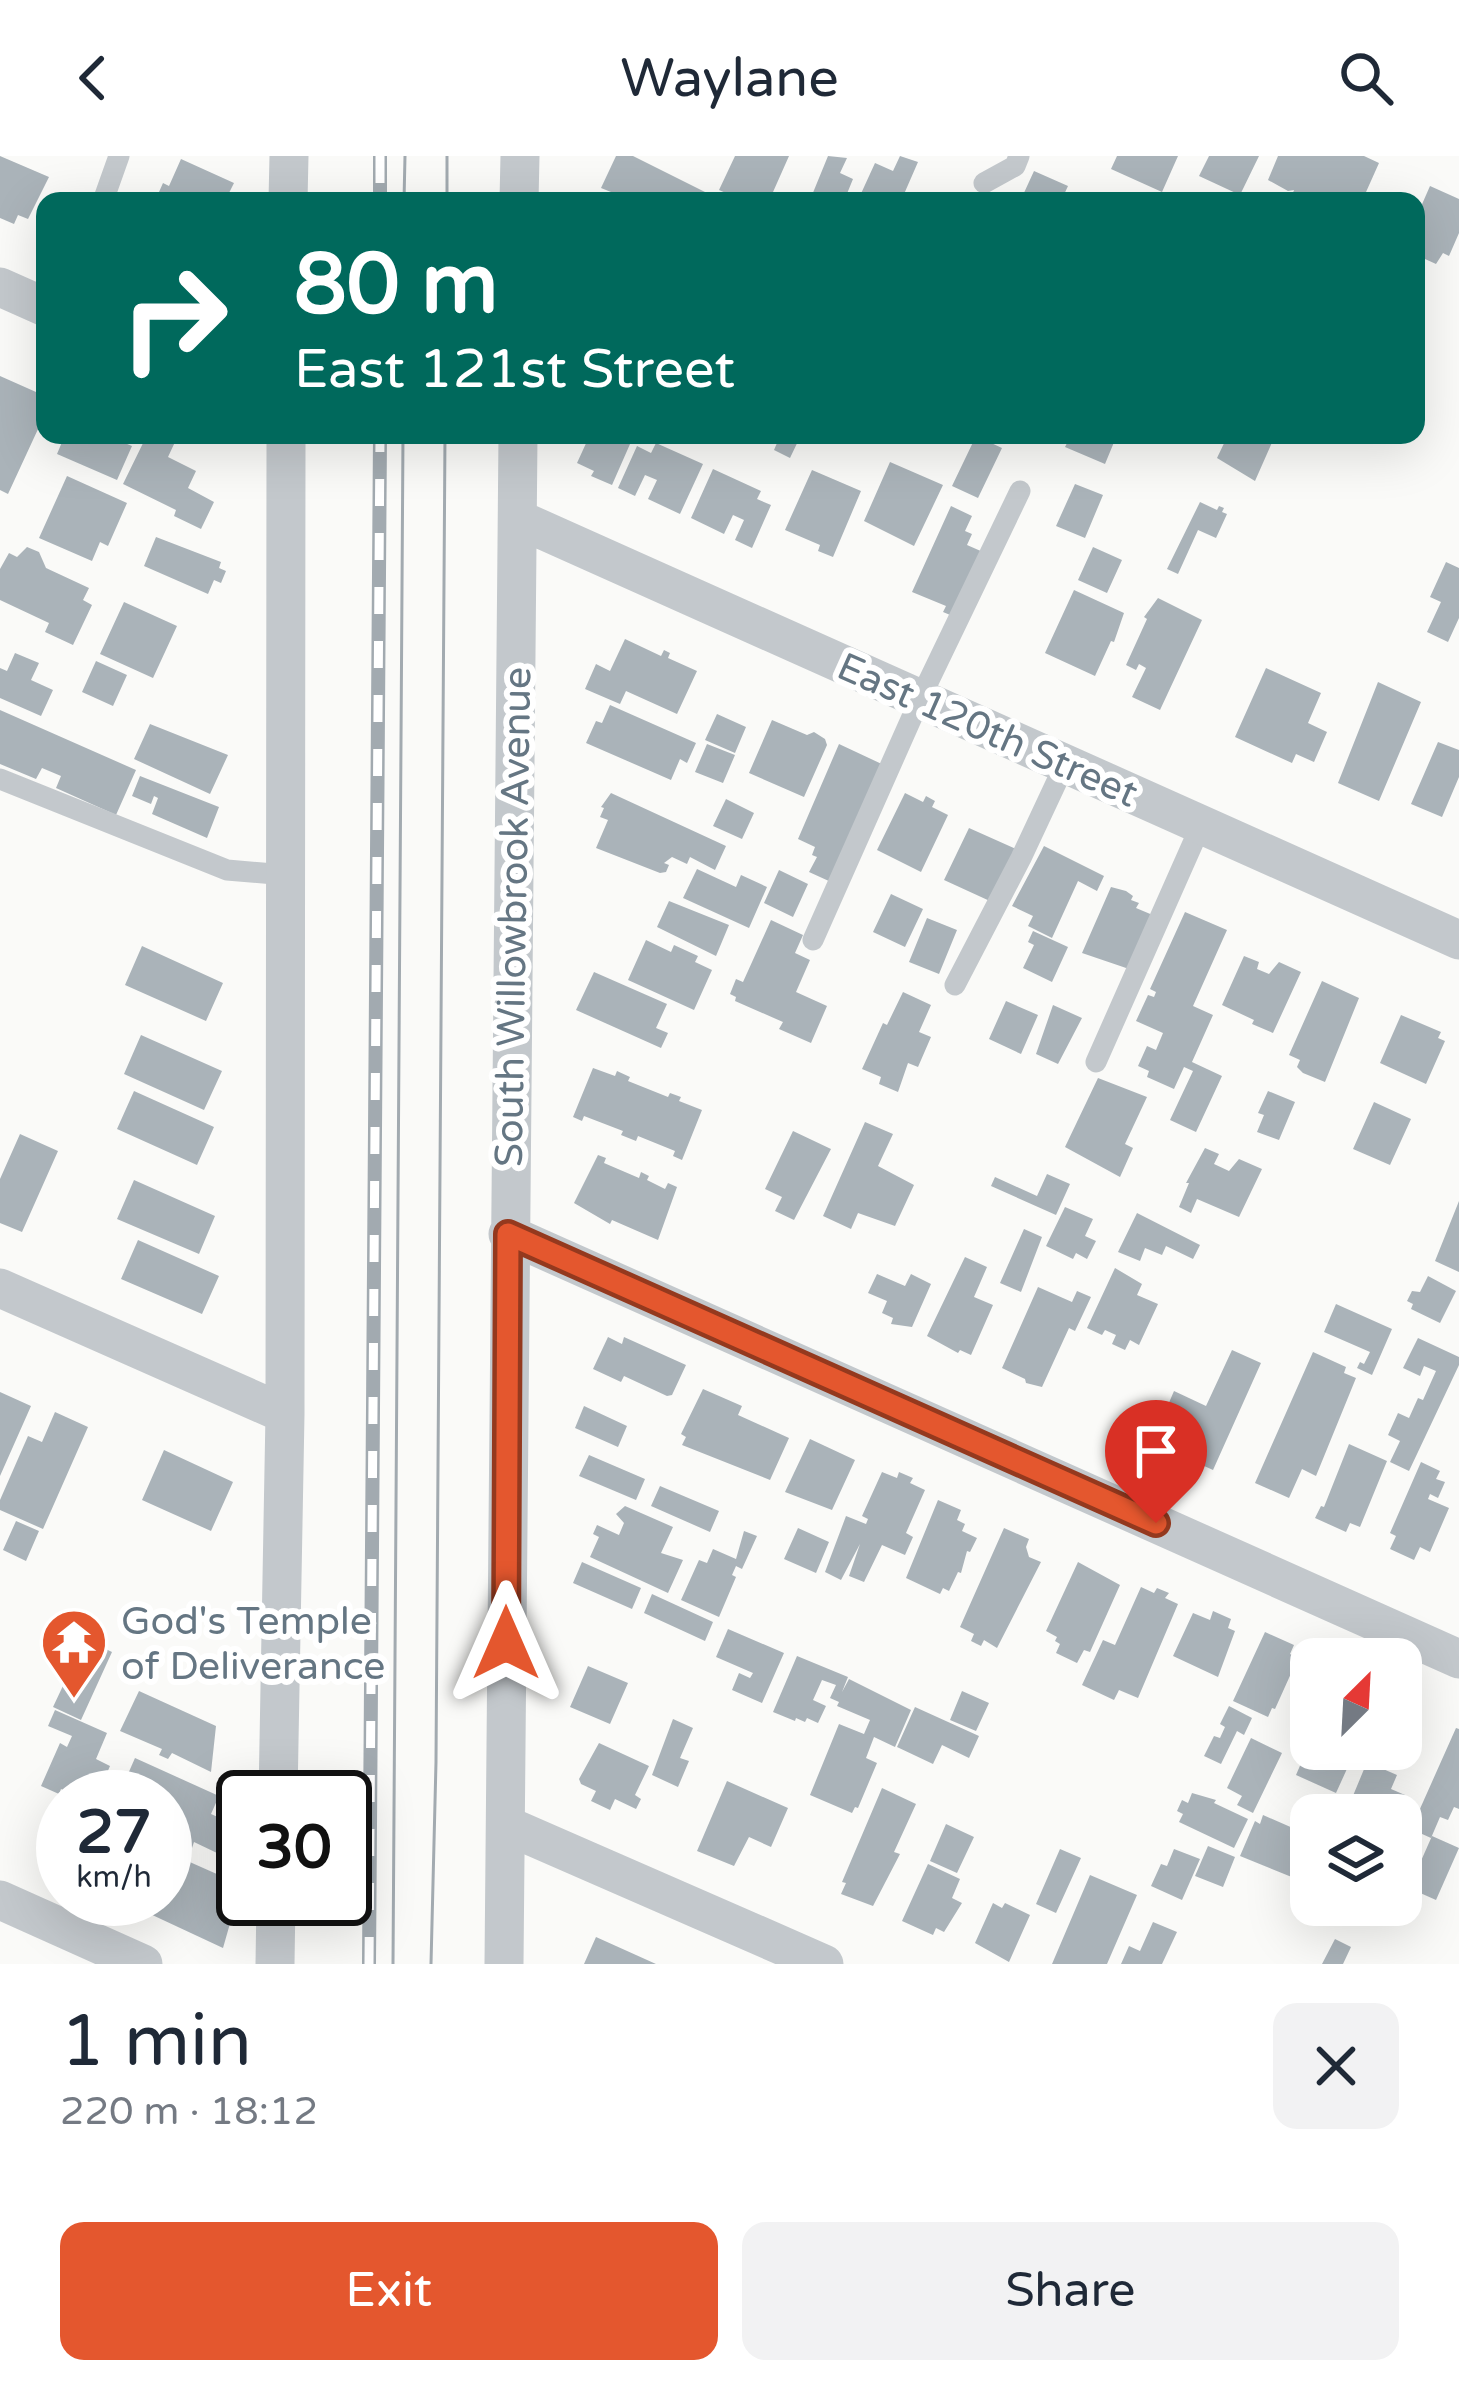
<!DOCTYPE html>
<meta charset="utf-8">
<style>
body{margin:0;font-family:"Varela Round",sans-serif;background:#f2f2f3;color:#1f2937;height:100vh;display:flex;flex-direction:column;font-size:45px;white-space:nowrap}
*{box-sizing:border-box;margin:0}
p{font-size:39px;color:#747a83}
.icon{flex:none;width:66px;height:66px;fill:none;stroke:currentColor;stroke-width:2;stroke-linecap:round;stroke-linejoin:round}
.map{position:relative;height:1808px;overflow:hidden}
.side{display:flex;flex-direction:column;background:#fff;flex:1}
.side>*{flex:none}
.top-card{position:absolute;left:36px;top:36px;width:1389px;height:252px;border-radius:24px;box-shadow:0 12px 48px #0002;background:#00695c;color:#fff;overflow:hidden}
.needle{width:78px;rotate:24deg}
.controls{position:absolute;left:1290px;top:1482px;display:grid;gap:24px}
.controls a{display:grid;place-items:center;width:132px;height:132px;border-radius:24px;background:#fff;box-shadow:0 12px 48px #0002;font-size:60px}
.speed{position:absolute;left:36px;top:1614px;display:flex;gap:24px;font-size:60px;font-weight:700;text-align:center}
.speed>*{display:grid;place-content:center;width:156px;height:156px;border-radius:50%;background:#fff;box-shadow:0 12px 48px #0002;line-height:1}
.speed small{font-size:30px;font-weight:400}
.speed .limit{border:6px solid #111;border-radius:18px;background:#fff;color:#111}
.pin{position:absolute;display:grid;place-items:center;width:102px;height:102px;color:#fff;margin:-123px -51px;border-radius:50% 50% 50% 0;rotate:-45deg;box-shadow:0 0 12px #0007}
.pin .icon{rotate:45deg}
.me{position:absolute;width:132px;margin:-66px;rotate:0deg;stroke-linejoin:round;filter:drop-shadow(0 0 9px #0008)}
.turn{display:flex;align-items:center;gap:42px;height:252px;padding:0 60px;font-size:54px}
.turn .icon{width:156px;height:156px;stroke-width:2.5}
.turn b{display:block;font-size:84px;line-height:102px}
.round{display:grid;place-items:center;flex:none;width:126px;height:126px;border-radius:24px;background:#f2f2f3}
.summary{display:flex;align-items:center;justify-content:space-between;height:204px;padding:0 60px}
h1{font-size:72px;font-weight:600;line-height:90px}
.primary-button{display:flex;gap:24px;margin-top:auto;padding:24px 60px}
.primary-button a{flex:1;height:138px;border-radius:24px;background:#e4572e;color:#fff;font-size:48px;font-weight:600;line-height:138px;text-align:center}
.primary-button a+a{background:#f2f2f3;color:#1f2937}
header{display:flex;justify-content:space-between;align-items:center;height:156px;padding:0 60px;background:#fff;font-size:54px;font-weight:600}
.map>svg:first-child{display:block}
.building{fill:#aab3b9}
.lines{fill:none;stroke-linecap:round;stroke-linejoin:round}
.service{stroke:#c3c8cc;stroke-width:21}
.minor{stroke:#c3c8cc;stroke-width:39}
.tram{stroke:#a2aab0;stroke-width:3}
.rail-casing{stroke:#a2aab0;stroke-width:14}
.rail{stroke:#fff;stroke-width:9;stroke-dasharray:27;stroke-linecap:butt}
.route-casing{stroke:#94391e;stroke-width:30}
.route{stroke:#e4572e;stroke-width:21}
.labels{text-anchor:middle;stroke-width:12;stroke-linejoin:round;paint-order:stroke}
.street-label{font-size:39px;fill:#657683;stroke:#fff}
.poi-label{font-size:39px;fill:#657683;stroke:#fff;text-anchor:start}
</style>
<header><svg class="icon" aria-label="back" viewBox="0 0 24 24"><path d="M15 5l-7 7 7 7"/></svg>Waylane<svg class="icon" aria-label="search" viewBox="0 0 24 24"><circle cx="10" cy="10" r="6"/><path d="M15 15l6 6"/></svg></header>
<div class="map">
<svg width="1459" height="1808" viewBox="0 0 1459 1808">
<rect width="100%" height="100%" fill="#fafaf8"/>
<path class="building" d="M0 0 49 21 28 63 18 59 14 68 0 62Z
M616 0H633L717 42 719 39 725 42 724 45H623L621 40 601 32Z
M735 0H789L769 45 751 41 744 45 719 34Z
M828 0 847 2 840 17 853 23 844 45 810 44Z
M900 0 918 6 901 45 859 42 875 7 893 15Z
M1117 0H1178L1162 36 1111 13Z
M1209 0H1259L1240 39 1199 20Z
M1278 0H1364L1379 7 1362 45H1290L1294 34 1288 35 1268 24Z
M181 3 234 27 225 45H155L163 27 169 30Z
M1034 15 1068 30 1061 45H1014L1018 37 1023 39Z
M1430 30 1459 43V77L1449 100 1443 97 1436 108 1425 103 1422 109 1416 107V62Z
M0 220 45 240V258L8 338 0 334Z
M65 279H116L115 283 132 290 117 324 57 298Z
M147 279H162L175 286 168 301 196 315 188 332 214 346 201 373 174 360 176 354 123 328Z
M578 279H634L612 329 591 320 594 315 577 307 588 283Z
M759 279H801L790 302 774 294 777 287Z
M1071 279H1117L1105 308 1065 291Z
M1228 279 1274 282 1255 325 1217 302Z
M976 280 1002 292 978 342 952 330Z
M656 287 703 308 680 358 648 343 657 324 645 319 635 340 618 332 637 290 651 297Z
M890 306 943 329 914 390 864 365Z
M713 313 761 335 757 343 771 349 752 392 735 384 744 364 733 359 724 378 691 362Z
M812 314 861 335 833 401 818 395 820 389 785 374Z
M67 320 127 347 108 390 100 386 92 405 39 382Z
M1075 328 1103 339 1085 382 1056 370Z
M1200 346 1217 354 1219 350 1224 352 1222 356 1227 358 1216 382 1198 374 1178 418 1167 413Z
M951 350 972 360 965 375 972 378 967 389 983 396 955 461 943 456 946 450 912 436Z
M156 381 221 406 219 412 226 415 221 427 214 424 208 438 144 410Z
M27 391 39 396 46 412 89 432 83 444 92 449 73 489 45 476 49 467 0 444V413L9 397 17 401Z
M1093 391 1122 404 1107 437 1078 424Z
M1446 406 1459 412V462L1448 486 1427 476 1441 446 1430 441Z
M1074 434 1124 457 1114 486 1111 485 1095 520 1045 497Z
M1158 442 1202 464 1160 554 1132 541 1146 512 1139 508 1136 514 1126 509 1147 463 1144 461Z
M124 446 177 470 153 522 100 498Z
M625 483 661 500 664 494 670 497 668 502 697 515 677 558 626 535 620 548 585 533 596 508 610 515Z
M15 497 39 507 31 524 53 534 41 560 0 542V512L7 515Z
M96 505 127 519 113 550 82 536Z
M1266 512 1321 537 1308 567 1327 576 1314 606 1296 598 1292 607 1235 581Z
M1378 526 1421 546 1379 645 1338 627Z
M610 549 696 587 687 607 680 603 671 624 586 587 596 565 602 567Z
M0 554 136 614 116 659 56 632 61 620 42 612 36 623 0 608Z
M717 558 746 571 735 597 705 584Z
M772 564 807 579 814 576 825 583 827 589 804 641 749 617Z
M150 568 228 599 210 638 134 603Z
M1438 586 1459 594V621L1442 661 1411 648Z
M707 588 735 599 723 627 695 616Z
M839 588 886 610 831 726 809 716 817 701 812 699 815 691 798 683Z
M140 620 219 651 207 682 152 658 158 642 154 640 151 648 132 640Z
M611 637 726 690 715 714 690 701 687 708 672 701 664 707 669 709 666 716 660 717 596 692 608 664 600 661 604 652 601 651Z
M905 637 923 646 926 640 935 645 932 651 948 659 921 716 877 694Z
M726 643 754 657 742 683 713 670Z
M969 672 1016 693 992 746 944 724Z
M1044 690 1104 720 1097 735 1078 725 1052 782 1028 770 1033 760 1012 750Z
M697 713 736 731 741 719 767 731 749 772 683 742Z
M779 714 808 728 793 761 764 747Z
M1111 731 1126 735 1133 740 1131 744 1139 747 1136 752 1155 760 1132 814 1082 797Z
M891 738 923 753 905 791 873 776Z
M669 745 729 769 716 800 657 771Z
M1185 756 1227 774 1193 850 1213 859 1192 906 1222 920 1196 976 1170 964 1193 915 1184 911 1174 933 1147 921 1149 915 1138 910 1147 890 1156 894 1163 877 1136 865 1148 839 1154 841 1156 836 1150 833Z
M927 762 957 774 939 818 909 806Z
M771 764 803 779 795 797 810 804 796 836 827 850 811 887 779 873 783 866 735 845 736 841 730 838 736 823 743 826Z
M1033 775 1068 791 1052 826 1023 812 1034 789 1028 786Z
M646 784 671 796 674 789 698 800 695 806 712 814 694 854 628 824Z
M142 790 223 827 206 865 125 829Z
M1244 800 1259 806 1257 813 1269 818 1279 806 1301 816 1273 877 1252 868 1254 864 1222 849Z
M594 816 667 848 656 872 668 877 661 892 576 854Z
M1322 825 1359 842 1325 926 1303 917 1297 911 1300 904 1289 899Z
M903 836 931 849 919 876 931 881 918 911 908 907 898 936 879 928 881 921 862 913 883 867 887 869Z
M1006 845 1038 859 1021 898 989 883Z
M1053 849 1082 862 1058 908 1036 898Z
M1401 859 1441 876 1438 882 1445 885 1426 928 1380 907Z
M141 879 222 915 204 954 124 918Z
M593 912 615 920 617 915 630 921 628 925 668 941 670 937 681 941 679 945 702 954 682 1004 673 1000 675 995 638 980 636 985 621 979 623 975 584 960 582 965 573 961Z
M1098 922 1147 941 1125 988 1133 992 1120 1021 1065 991Z
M134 935 214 971 197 1009 117 973Z
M1268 935 1295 946 1279 984 1257 976 1264 959 1258 957Z
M1374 946 1411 963 1390 1009 1353 993Z
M865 966 893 978 878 1010 914 1029 895 1070 858 1057 851 1073 823 1060Z
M793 975 831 993 794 1064 775 1055 782 1041 765 1033Z
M20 978 58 995 22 1076 0 1067V1023Z
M1205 992 1219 998 1214 1008 1229 1015 1239 1003 1262 1013 1239 1061 1197 1043 1191 1057 1179 1051 1189 1027H1186Z
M598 999 606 1002 604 1007 639 1022 641 1016 649 1020 647 1024 665 1033 668 1027 677 1031 658 1084 612 1064 610 1068 574 1047Z
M1047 1018 1070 1028 1056 1059 991 1030 995 1021 1037 1040Z
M134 1024 215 1060 199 1098 117 1063Z
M1459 1045V1116L1435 1105Z
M1065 1051 1093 1063 1085 1080 1096 1085 1087 1103 1076 1097 1073 1103 1046 1090Z
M1137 1057 1200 1089 1193 1103 1166 1090 1162 1099 1145 1092 1140 1105 1118 1096Z
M1024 1073 1042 1081 1021 1136 1000 1127Z
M138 1084 219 1120 202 1158 121 1123Z
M965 1101 987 1111 974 1141 993 1149 971 1199 960 1194 958 1197 927 1180Z
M1115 1112 1142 1128 1137 1139 1158 1148 1139 1189 1130 1184 1125 1194 1112 1188 1116 1179 1105 1174 1102 1179 1087 1172Z
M877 1118 905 1130 911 1118 931 1128 912 1171 891 1168 893 1162 882 1157 887 1145 868 1137Z
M1428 1120 1456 1135 1440 1167 1411 1153 1413 1148 1407 1145 1412 1135 1420 1136Z
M1038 1131 1072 1146 1077 1135 1091 1141 1075 1175 1069 1172 1042 1231 1026 1227 1025 1223 1002 1212Z
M1336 1148 1392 1173 1372 1219 1357 1212 1360 1206 1364 1208 1370 1196 1324 1176Z
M608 1181 622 1188 624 1181 686 1209 672 1239 667 1240 624 1220 621 1226 593 1213Z
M1418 1182 1459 1201V1209L1409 1315 1390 1306 1400 1285 1388 1279 1398 1257 1409 1262 1418 1242 1423 1244 1436 1215 1424 1210 1420 1220 1403 1212Z
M1232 1194 1261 1207 1213 1314 1202 1309 1200 1313 1181 1300 1186 1290 1156 1277 1174 1235 1206 1250Z
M1313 1196 1346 1211 1344 1217 1356 1222 1316 1320 1302 1313 1289 1342 1255 1327Z
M703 1233 742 1250 738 1259 789 1282 770 1324 682 1289 686 1281 681 1278Z
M0 1236 31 1250 0 1320Z
M584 1250 627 1270 618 1291 575 1272Z
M55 1256 88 1271 43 1373 0 1354V1344L28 1280 42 1286Z
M810 1283 855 1304 832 1354 785 1336Z
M1349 1288 1387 1305 1360 1371 1350 1367 1346 1376 1315 1362 1321 1350 1324 1351Z
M164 1294 233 1326 211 1375 142 1344Z
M589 1299 645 1323 636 1344 579 1320Z
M1421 1306 1440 1315 1436 1323 1445 1326 1438 1342 1430 1338 1428 1343 1449 1352 1430 1396 1420 1391 1414 1404 1390 1393 1396 1380 1390 1377Z
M882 1316 897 1322 899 1316 913 1322 910 1327 925 1334 906 1377 913 1381 905 1399 882 1389 864 1426 849 1420 860 1388 841 1424 825 1416 846 1360 866 1368 868 1363 862 1360Z
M660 1330 719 1355 710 1376 651 1350Z
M938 1344 961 1354 957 1364 965 1368 962 1375 977 1382 970 1396 967 1395 961 1417 958 1416 949 1435 943 1432 940 1438 906 1422Z
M625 1350 673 1371 661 1397 683 1404 668 1437 590 1401 599 1381 593 1378 597 1369 619 1379 624 1367 616 1358Z
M16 1365 39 1375 26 1405 3 1394Z
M798 1372 829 1386 816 1417 784 1403Z
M1004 1372 1029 1383 1026 1391 1029 1401 1041 1406 997 1492 984 1484 981 1490 971 1485 974 1478 960 1471Z
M744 1375 757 1380 742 1413 736 1410 732 1419 736 1421 719 1461 681 1444 699 1404 707 1407 713 1393 736 1403Z
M582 1406 641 1432 632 1453 573 1427Z
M1078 1406 1120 1429 1090 1496 1084 1494 1077 1507 1056 1497 1060 1488 1055 1485 1057 1481 1046 1475Z
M1141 1431 1154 1437 1157 1432 1169 1437 1165 1442 1178 1448 1138 1542 1119 1534 1114 1544 1082 1529 1103 1484 1115 1489Z
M652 1438 713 1466 705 1485 644 1457Z
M1213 1455 1231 1463 1228 1472 1235 1475 1218 1521 1173 1500 1193 1457 1210 1464Z
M728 1473 784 1497 762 1547 732 1534 739 1517 750 1522 753 1517 716 1501Z
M1265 1476 1294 1489 1290 1498 1298 1502 1275 1553 1272 1552 1268 1561 1233 1545Z
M85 1483 112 1496 81 1564 53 1551Z
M797 1500 848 1521 842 1536 849 1523 911 1554 895 1591 874 1581 866 1602 877 1607 858 1652 855 1651 852 1657 810 1639 839 1568 864 1578 870 1564 837 1550 839 1546 830 1542 836 1529 822 1524 813 1544 826 1550 818 1567 807 1562 805 1566 796 1562 795 1565 773 1556Z
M588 1510 628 1527 610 1568 570 1551Z
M139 1535 216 1570 211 1616 172 1597 168 1603 159 1599 162 1593 120 1575Z
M962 1535 989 1547 976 1575 950 1564Z
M1229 1550 1252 1562 1244 1579 1237 1575 1221 1608 1204 1600 1214 1580 1220 1582 1225 1571 1220 1568Z
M915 1551 979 1580 969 1602 942 1589 933 1608 897 1591Z
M55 1554 107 1577 96 1603 110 1610 104 1624 111 1628 106 1641H79L61 1633 59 1638 41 1630 60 1587 67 1591 72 1580 48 1570Z
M673 1563 693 1572 680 1602 689 1605 678 1631 652 1619Z
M1456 1572 1459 1573V1653L1454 1651 1448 1664 1440 1661 1431 1682 1411 1673Z
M1251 1582 1282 1597 1253 1657 1237 1649 1242 1640 1227 1632Z
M1311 1584V1593H1356L1336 1637 1296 1619Z
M599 1587 649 1610 635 1639 641 1643 636 1653 615 1643 610 1654 591 1645 596 1635 581 1628 579 1623Z
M135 1602 219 1640 211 1658 231 1667 217 1697 194 1686 192 1692 165 1680V1641H108L116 1623 124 1627Z
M1367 1606 1397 1619 1391 1633 1405 1639 1400 1659H1345Z
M727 1625 788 1652 771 1691 749 1681 734 1710 697 1695Z
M882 1632 916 1648 894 1696 900 1698 873 1750 841 1738 846 1727 842 1726Z
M1192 1637 1216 1644 1214 1647 1248 1663 1234 1692 1179 1666 1183 1658 1177 1655 1182 1644 1188 1647Z
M1263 1659 1311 1680V1710L1304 1726 1240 1700 1255 1665 1260 1668Z
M946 1668 974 1681 957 1717 930 1705Z
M1432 1680 1459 1692 1436 1744 1409 1732Z
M1208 1690 1235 1701 1223 1731 1195 1720Z
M1060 1693 1081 1702 1056 1757 1036 1748Z
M1174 1693 1200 1703 1182 1744 1151 1730 1161 1708 1167 1710Z
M165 1695 237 1727 231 1740 237 1743 223 1792 118 1743H165Z
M928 1708 960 1723 952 1742 962 1747 944 1776 936 1772 933 1779 902 1765Z
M1090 1719 1137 1739 1107 1808H1052Z
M993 1747 1002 1752 1005 1747 1030 1759 1009 1806 975 1787Z
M1153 1766 1177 1776 1162 1808H1121L1129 1790 1140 1795Z
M596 1781 656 1808H584Z
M1335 1783 1351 1791 1343 1808H1322Z"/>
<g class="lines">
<path class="service" d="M984 27 1015 10 1019 0
M103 45 119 0
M0 623 227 714 286 719
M813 784 920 543 1020 335
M955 829 1021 702 1065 608
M1096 906 1201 669"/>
<path class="minor" d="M288 45 289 0
M519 45 520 0
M0 131 45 151
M518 363 1459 784
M508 1078 1459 1503
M0 1132 285 1258
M278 1641 285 1258 286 279
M506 1669 824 1808
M0 1744 143 1808
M275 1808 276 1743
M504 1808 518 279"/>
<path class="tram" d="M404 45 405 0
M447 45V0
M393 1808 403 279
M431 1808 436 1606 445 279"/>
<g class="rail-casing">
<path id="rail" d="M380 0V45
M369 1808 380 279"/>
</g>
<use href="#rail" class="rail"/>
</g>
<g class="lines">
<g class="route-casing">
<path id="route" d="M506 1487 508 1078 1156 1367"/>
</g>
<use href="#route" class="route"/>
</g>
<defs>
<g id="temple-pin" transform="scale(3.45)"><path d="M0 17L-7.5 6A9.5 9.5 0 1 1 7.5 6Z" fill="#e4572e" stroke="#fff"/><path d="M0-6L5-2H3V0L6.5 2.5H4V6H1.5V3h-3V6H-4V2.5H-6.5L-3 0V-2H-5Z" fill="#fff"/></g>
</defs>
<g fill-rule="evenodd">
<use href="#temple-pin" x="74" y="1486"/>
</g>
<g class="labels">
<g class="street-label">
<text transform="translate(988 573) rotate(24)" y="14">East 120th Street</text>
<text transform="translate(512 761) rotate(-89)" y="14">South Willowbrook Avenue</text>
</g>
<g class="poi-label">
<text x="121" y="1478">God's Temple<tspan x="121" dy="45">of Deliverance</tspan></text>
</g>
</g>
</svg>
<div class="controls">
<a><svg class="needle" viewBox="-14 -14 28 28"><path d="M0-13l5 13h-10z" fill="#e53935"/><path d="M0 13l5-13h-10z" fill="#747a83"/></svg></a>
<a><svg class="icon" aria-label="layers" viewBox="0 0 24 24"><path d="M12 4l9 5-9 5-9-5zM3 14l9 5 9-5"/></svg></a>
</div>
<div class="speed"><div>27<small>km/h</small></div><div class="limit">30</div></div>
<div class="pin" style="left:1156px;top:1367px;background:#d93025"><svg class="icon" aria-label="arrive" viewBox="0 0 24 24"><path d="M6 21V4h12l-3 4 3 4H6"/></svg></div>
<svg class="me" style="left:506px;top:1487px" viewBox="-20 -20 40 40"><path d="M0-17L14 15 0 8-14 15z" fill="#e4572e" stroke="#fff" stroke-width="4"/></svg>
<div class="top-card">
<div class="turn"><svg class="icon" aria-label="right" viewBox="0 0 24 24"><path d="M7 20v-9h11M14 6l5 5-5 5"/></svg><div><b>80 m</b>East 121st Street</div></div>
</div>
</div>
<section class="side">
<div class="summary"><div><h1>1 min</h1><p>220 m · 18:12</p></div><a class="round"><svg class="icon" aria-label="close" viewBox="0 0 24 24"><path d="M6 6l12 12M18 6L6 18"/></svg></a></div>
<div class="primary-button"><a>Exit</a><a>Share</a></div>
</section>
